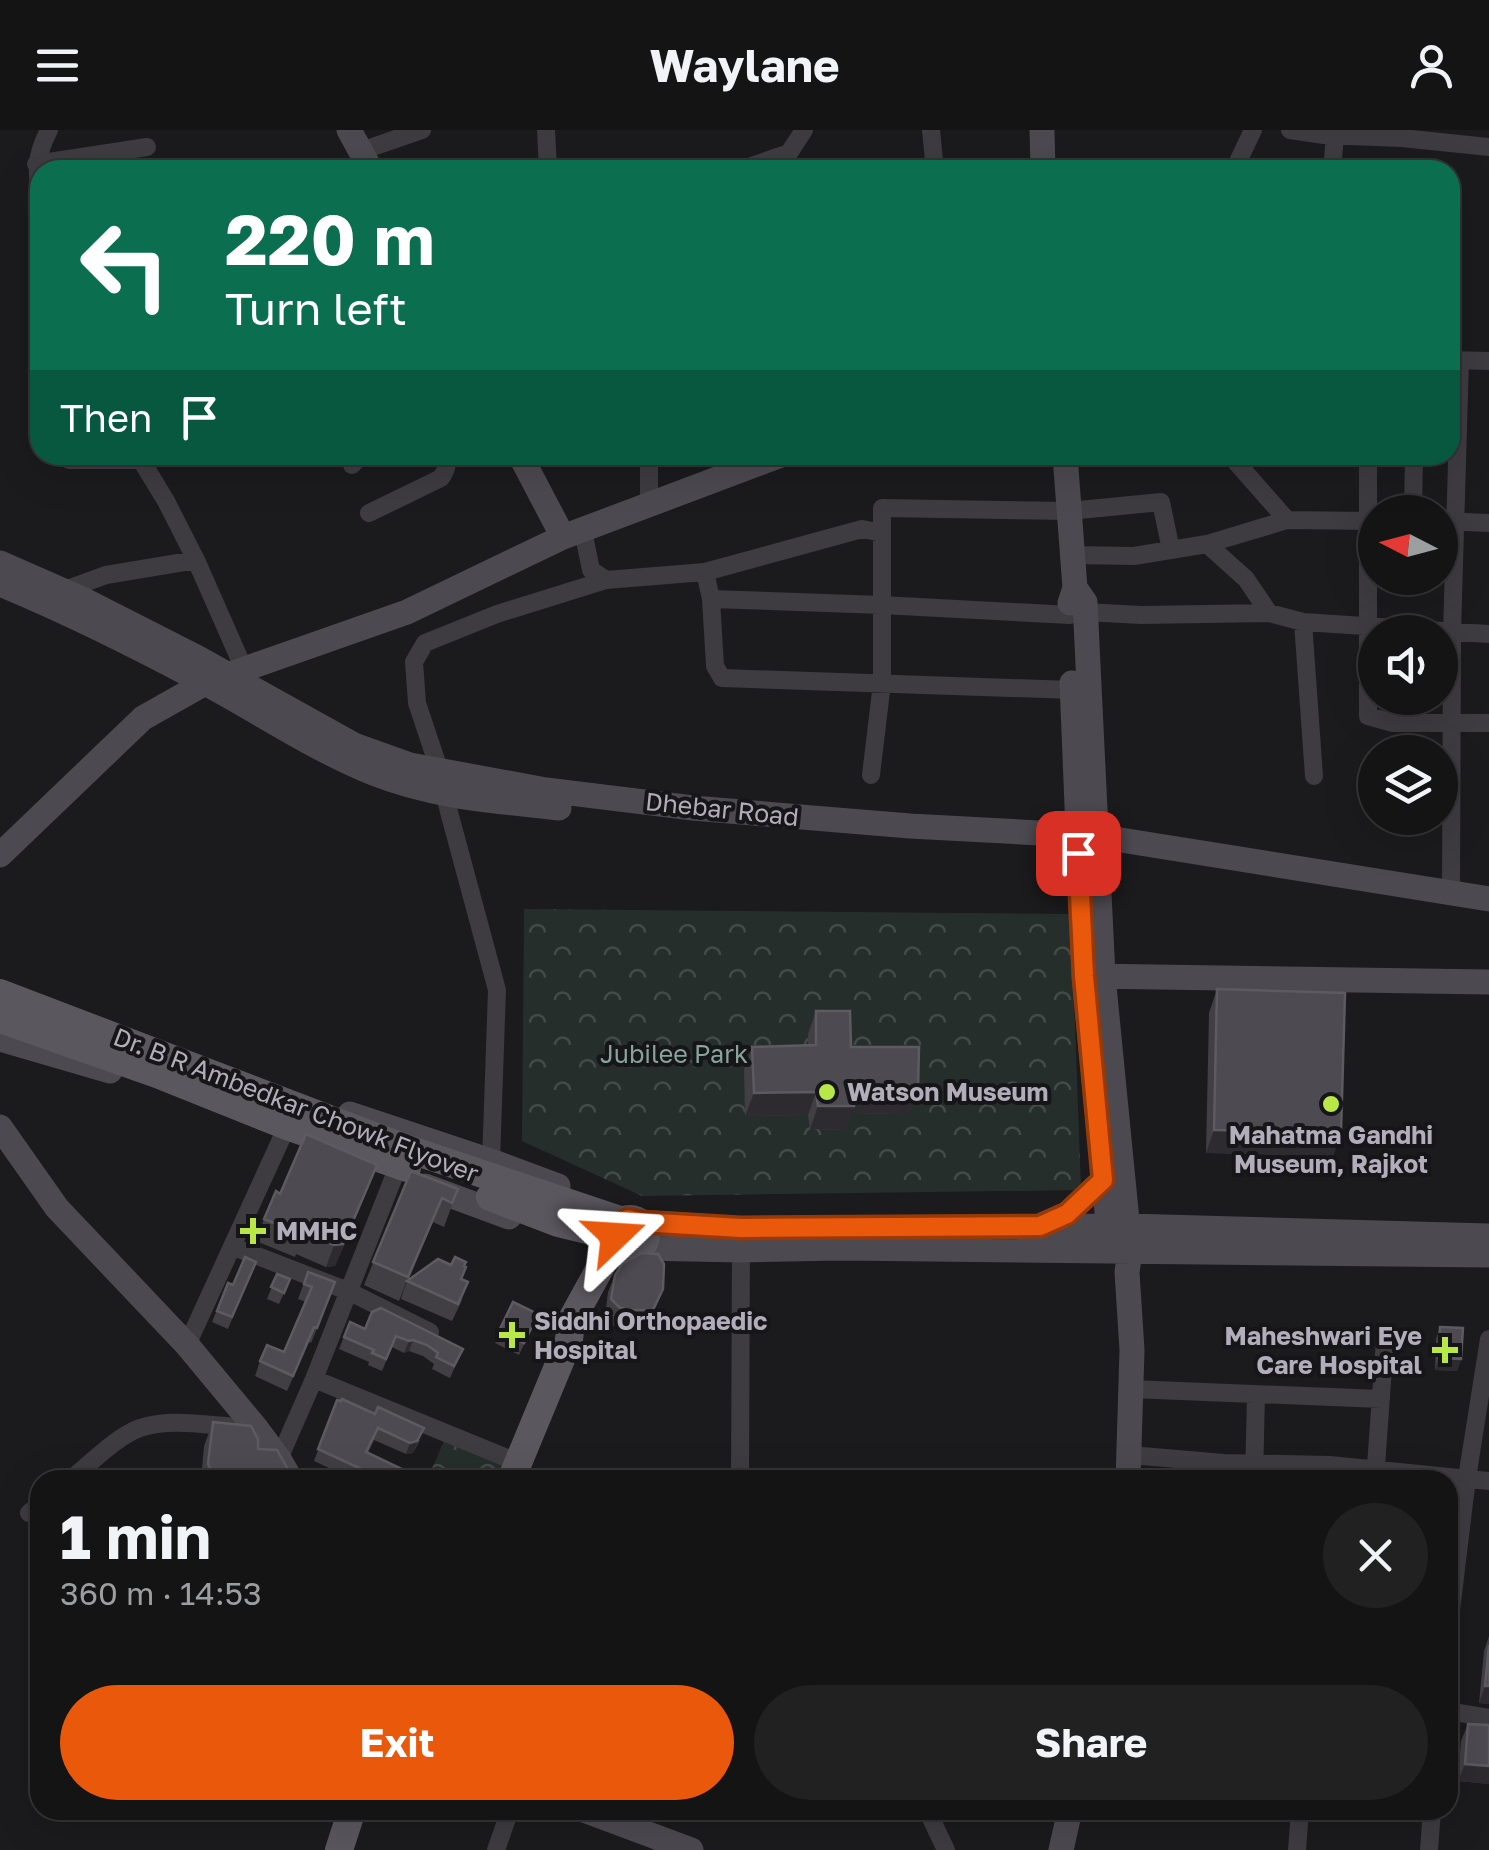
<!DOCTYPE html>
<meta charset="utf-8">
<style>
body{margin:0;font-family:"Golos Text",sans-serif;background:#212122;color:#f1f3f6;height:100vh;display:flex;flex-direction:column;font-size:38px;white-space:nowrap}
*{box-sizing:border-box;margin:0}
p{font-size:32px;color:#9d9ea0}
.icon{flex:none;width:55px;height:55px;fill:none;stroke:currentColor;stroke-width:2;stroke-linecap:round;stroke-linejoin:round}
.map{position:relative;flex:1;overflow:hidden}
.side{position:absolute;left:30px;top:1340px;width:1428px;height:350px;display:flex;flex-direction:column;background:#141415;border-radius:30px;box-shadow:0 10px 40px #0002,0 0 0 2px #333334}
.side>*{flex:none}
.banner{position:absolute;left:30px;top:30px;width:1430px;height:305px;border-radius:30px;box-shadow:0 10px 40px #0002,0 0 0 2px #333334;background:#0b6e4f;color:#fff;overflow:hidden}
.needle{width:65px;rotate:276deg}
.controls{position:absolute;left:1358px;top:365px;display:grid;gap:20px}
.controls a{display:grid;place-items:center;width:100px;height:100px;border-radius:50%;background:#141415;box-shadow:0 10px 40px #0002,0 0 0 2px #333334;font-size:50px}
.pin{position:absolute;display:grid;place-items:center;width:85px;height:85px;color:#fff;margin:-42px;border-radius:20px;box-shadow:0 5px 15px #0006}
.me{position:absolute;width:110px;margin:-55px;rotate:70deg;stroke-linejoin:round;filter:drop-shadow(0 0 8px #0008)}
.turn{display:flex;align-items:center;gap:35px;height:210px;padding:0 30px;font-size:45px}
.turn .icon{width:130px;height:130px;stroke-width:2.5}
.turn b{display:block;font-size:70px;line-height:85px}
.then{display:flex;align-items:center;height:95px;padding:0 30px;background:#0003;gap:20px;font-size:38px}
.round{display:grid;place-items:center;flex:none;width:105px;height:105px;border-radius:52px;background:#212122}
.overview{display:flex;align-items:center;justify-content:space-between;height:170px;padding:0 30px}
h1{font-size:60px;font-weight:700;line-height:75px}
.cta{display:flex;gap:20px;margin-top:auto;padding:20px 30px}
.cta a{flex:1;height:115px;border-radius:60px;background:#ea580c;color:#fff;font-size:40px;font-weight:700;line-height:115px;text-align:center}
.cta a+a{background:#212122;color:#f1f3f6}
header{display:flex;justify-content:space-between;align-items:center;height:130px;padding:0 30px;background:#141415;font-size:45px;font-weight:700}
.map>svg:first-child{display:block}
.park{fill:url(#park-crowns)}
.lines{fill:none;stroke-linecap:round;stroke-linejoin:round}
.street{stroke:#3e3b41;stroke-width:18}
.secondary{stroke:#4c4951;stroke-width:25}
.primary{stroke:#5b575f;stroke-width:28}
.wall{fill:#413f44}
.shaded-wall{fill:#2d2b2f}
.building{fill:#4d4b51;stroke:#5d5a61;stroke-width:2.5}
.route-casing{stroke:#983908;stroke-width:25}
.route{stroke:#ea580c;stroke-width:18}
.poi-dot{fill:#b9e747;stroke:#161517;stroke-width:4}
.labels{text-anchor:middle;stroke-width:8;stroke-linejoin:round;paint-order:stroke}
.street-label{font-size:25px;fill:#b1adba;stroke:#161517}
.park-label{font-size:25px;fill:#86a49a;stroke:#161517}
.poi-label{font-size:25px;font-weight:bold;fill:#b1adba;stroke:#161517;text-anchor:start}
</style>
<header><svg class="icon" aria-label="menu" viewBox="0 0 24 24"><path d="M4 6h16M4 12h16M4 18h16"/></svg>Waylane<svg class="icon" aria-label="person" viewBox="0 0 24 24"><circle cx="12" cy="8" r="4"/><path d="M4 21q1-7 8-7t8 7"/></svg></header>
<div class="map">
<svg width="1489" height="1720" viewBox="0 0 1489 1720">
<defs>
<pattern id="park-crowns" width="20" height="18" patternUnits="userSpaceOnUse" patternTransform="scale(2.5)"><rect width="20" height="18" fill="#262e2c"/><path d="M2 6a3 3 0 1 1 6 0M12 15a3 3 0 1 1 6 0" fill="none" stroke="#434a48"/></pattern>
</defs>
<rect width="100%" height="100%" fill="#1b1a1c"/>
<path class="park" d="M524 779 1071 784 1081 1060 642 1066 522 1011Z
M447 1304 519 1333 511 1350H427Z"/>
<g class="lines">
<path class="street" d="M546 0 548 40
M931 0 935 40
M1290 0 1324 5 1402 8 1489 17
M361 21 422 0
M36 34 147 17
M210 38 211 40
M740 40 789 23 804 0
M1234 40 1253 0
M1332 40 1335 6
M40 65C36 36 36 26 49 0
M1450 230 1489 231
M138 325 166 371 196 430 244 539
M1232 325 1236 332 1287 390 1375 391
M1368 325V586L1393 593H1489
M69 330H141
M352 335 361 325
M649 373V325
M1413 382 1414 325
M369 383 441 348C447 339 448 335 444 325
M1440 391 1489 393
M583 401 591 440 606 450 705 442 862 399 882 403V553L871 645
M882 403V378L1069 381 1161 372 1171 420
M1207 414 1246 449 1269 483
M1073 425 1134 426 1207 414 1287 390
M705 442 711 469 715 536 722 548 1072 560
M62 461 106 445 196 430
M711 469 882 475 1070 485
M1085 482 1141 485 1269 483 1303 492 1489 504
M1303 492 1314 646
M1451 764 1452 503 1460 230
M491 1031 497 860 449 682 440 642 417 573 414 532 425 513 497 484 606 450
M234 1117 348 1161 430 1202
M187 1215 283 1005
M314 1249 519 1333
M1131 1259 1381 1269
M1130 1325 1224 1333 1330 1335 1489 1351
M279 1329 314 1249 395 1044
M70 1350C90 1334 117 1306 140 1298 169 1288 206 1295 236 1297
M740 1350 741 1109
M1254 1350 1256 1264
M1375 1350 1385 1210
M29 1383 40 1374
M1448 1505 1467 1348 1489 1209
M1448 1581 1489 1588
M927 1680 946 1720
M496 1720 510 1680
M1297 1720 1300 1680
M1429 1720 1432 1680"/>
<path class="secondary" d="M349 0 371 40
M1042 0 1043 40
M520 325 563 407
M1065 325 1075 458 1070 473
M0 433 82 469 198 528 354 615 410 635 546 660 693 678 910 696 1096 706 1489 769
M0 454C70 483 138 517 205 553 261 583 314 619 373 643 432 667 496 671 559 678
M1075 458 1085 472 1103 846 1130 1121 1127 1142 1132 1220 1128 1350
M1072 553 1084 846 1110 1112
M0 725 143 588 205 553 407 482 563 407 781 325
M1089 846 1489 852
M0 909 110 941
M350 984 491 1031 558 1056
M0 997 57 1078 187 1215 256 1298 279 1329 291 1350
M425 1056 509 1087
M640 1092 741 1099 1128 1096 1489 1106
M1044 1094 1067 1084 1103 1050
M638 1118 741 1120 840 1118 1489 1125
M584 1680 691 1720
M1061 1720 1070 1680"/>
<path class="primary" d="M0 863 408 1019 623 1091
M0 889 157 944 287 996 407 1038
M490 1067 558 1093 615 1107
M614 1105a16 16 0 1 1 32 0a16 16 0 1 1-32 0Z
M511 1350 569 1210 571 1191 616 1109
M339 1720 352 1680"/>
</g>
<path class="wall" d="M1217 859 1341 1003 1333 1026 1206 1023 1209 883Z
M816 881 851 917 918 960 909 983 851 984 845 1000 810 999 808 985 745 986 744 940 752 917 808 916V904Z
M411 1041 458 1059 444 1097 433 1092 408 1151 451 1135 466 1137 462 1150V1170L452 1191 401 1169 404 1159 399 1171 364 1155Z
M369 1057 335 1136 326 1137 296 1124 295 1127 256 1111 264 1089 280 1064Z
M256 1132 228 1199 212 1192 228 1153 233 1155Z
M308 1142 330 1167 311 1213 309 1212 287 1261 255 1246 260 1231 284 1222 306 1172 298 1169Z
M277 1144 285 1161 279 1174 267 1169Z
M615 1145 663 1159 647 1197 621 1198 612 1195 605 1186 608 1162Z
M538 1184 519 1225 495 1213 499 1201Z
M350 1192 365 1199 463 1219 450 1248 432 1239 434 1234 423 1226 409 1221 404 1223 392 1217 382 1241 368 1235 369 1232 339 1219Z
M1440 1197 1461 1229 1457 1241 1435 1240 1436 1209Z
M337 1270 420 1310 413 1323 406 1324 374 1310 368 1323 398 1350H355L314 1331Z
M213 1292 258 1319 294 1350H201L204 1316Z
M1489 1506V1574L1479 1573 1484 1521Z
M1468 1594 1489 1595V1654L1458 1651 1461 1611Z"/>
<path class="shaded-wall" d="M918 960 909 983 851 984 845 1000 810 999 818 976 854 961Z
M816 962 808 985 745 986 754 963Z
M1214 1000 1341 1003 1333 1026 1206 1023Z
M377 1035 335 1136 326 1137 334 1115Z
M442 1068 433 1092 399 1171 408 1147Z
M663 1159 647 1197 621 1198 627 1180Z
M413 1210 409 1221 404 1223 409 1211Z
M1439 1228 1461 1229 1457 1241 1435 1240Z
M424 1298 413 1323 406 1324 410 1313Z
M1485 1556H1489V1574L1479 1573Z
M1465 1634 1489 1636V1654L1458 1651Z"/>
<path class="building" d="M1217 859 1345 863 1341 1003 1214 1000Z
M816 881H850L851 917H919L918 960 854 961V976H818L816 962 754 963 752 917 816 915Z
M306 1004 377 1035 343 1114 334 1115 304 1102 303 1105 264 1089 276 1061 280 1064Z
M411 1041 458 1059 452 1073 442 1068 408 1147 373 1132Z
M642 1123 658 1124 664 1134 663 1159 653 1180H627L619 1177 611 1169 615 1145 622 1134Z
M245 1127 256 1132 232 1187 217 1181 228 1153 233 1155Z
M455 1127 466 1132 464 1136 466 1137 461 1149 468 1152 458 1174 407 1151 438 1129 451 1135Z
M308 1142 335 1152 317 1198 314 1197 293 1246 260 1231 267 1215 284 1222 312 1157 304 1154Z
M277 1144 290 1149 284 1163 271 1157Z
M513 1172 538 1184 524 1213 499 1201Z
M381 1178 463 1219 454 1236 436 1227 438 1223 427 1215 413 1210 409 1211 396 1206 386 1229 372 1223 374 1220 344 1207 350 1192 365 1199 372 1182Z
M1440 1197 1463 1198 1461 1229 1439 1228Z
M342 1269 375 1284 378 1277 424 1298 417 1311 410 1313 378 1298 366 1322 402 1339 397 1350H385L318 1319 337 1270 341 1271Z
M213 1292 251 1296 258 1309V1319L277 1320 294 1350H218L215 1348 208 1334Z
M1489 1515V1556H1485Z
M1468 1594 1489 1595V1636L1465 1634Z"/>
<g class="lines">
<g class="route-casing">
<path id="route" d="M615 1106 618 1095 628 1089 640 1092 741 1098 1040 1096 1067 1084 1103 1050 1084 846 1078 723"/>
</g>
<use href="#route" class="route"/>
</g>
<g class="poi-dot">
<circle cx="827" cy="962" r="10"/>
<circle cx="1331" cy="974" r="10"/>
<path d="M248 1086h10v10h10v10h-10v10h-10v-10h-10v-10h10z"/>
<path d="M507 1190h10v10h10v10h-10v10h-10v-10h-10v-10h10z"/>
<path d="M1440 1205h10v10h10v10h-10v10h-10v-10h-10v-10h10z"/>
</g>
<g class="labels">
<g class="street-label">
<text transform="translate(722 679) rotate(6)" y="9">Dhebar Road</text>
<text transform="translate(296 975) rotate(21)" y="9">Dr. B R Ambedkar Chowk Flyover</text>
</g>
<g class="park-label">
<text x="674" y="933">Jubilee Park</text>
</g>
<g class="poi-label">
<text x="847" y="971">Watson Museum</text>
<text x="1331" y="1014" text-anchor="middle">Mahatma Gandhi<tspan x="1331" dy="29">Museum, Rajkot</tspan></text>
<text x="276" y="1110">MMHC</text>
<text x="534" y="1200">Siddhi Orthopaedic<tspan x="534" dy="29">Hospital</tspan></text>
<text x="1422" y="1215" text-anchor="end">Maheshwari Eye<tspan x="1422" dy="29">Care Hospital</tspan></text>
</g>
</g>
</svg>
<div class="controls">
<a><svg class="needle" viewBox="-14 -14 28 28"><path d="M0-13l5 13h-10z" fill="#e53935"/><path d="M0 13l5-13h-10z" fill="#9d9ea0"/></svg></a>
<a><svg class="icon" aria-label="sound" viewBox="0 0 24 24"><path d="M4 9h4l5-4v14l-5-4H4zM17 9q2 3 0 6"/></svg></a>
<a><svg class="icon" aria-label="layers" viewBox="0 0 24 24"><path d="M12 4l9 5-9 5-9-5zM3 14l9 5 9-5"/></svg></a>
</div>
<div class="pin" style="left:1078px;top:723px;background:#d93025"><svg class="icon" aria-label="arrive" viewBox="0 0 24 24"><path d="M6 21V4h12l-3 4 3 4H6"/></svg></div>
<svg class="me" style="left:615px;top:1106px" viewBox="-20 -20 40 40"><path d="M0-17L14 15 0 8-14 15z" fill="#ea580c" stroke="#fff" stroke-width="4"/></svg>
<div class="banner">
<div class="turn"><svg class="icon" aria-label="left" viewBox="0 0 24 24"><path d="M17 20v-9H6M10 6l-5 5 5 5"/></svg><div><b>220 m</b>Turn left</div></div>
<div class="then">Then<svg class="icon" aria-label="arrive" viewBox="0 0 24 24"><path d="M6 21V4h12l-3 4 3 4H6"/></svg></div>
</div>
<section class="side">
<div class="overview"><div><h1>1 min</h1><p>360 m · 14:53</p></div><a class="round"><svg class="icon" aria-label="close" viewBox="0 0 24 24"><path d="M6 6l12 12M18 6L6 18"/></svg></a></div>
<div class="cta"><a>Exit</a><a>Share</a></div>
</section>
</div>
